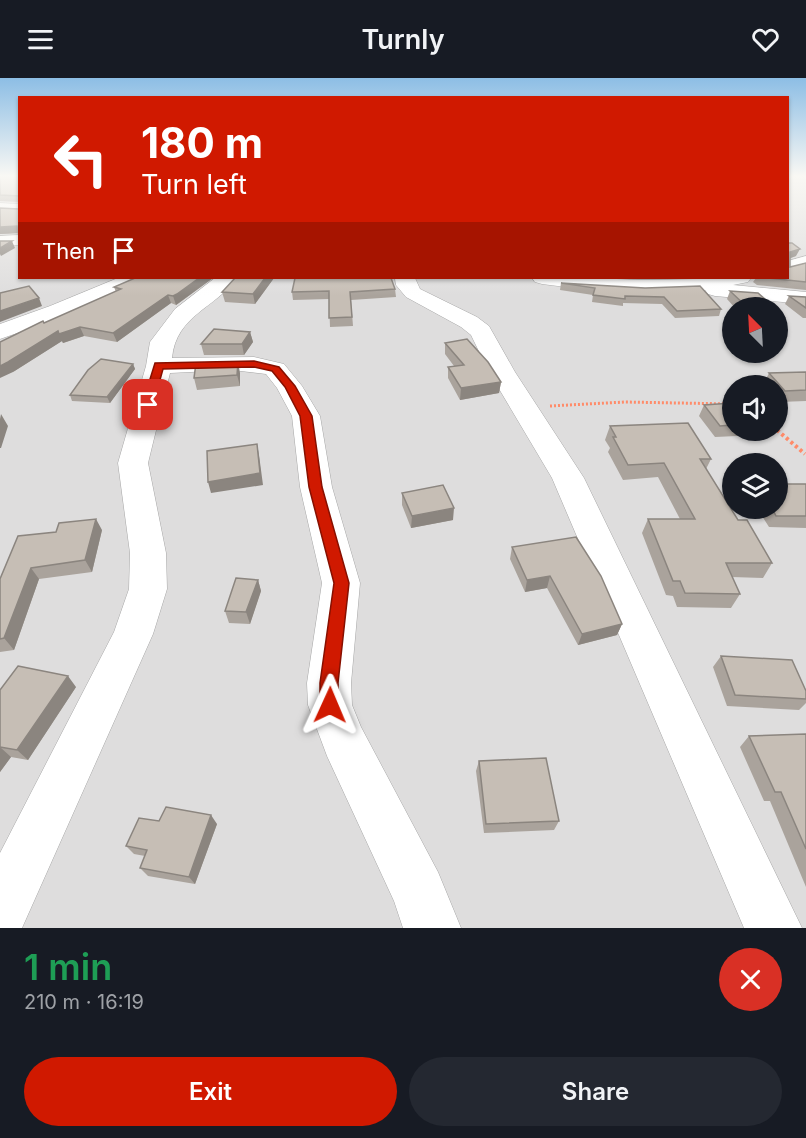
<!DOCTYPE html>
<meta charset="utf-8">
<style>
body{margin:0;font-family:Inter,sans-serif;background:#242831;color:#f1f3f6;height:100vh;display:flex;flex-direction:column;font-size:22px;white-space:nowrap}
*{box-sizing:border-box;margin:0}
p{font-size:20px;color:#9ea1a6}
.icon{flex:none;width:33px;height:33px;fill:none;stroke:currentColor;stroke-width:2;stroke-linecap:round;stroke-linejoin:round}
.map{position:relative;height:850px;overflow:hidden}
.panel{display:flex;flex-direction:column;background:#171b24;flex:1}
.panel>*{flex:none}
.banner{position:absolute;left:18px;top:18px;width:771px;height:183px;border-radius:0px;box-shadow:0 2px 4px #0004;background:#d01900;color:#fff;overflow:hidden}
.needle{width:39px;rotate:336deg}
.buttons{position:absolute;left:722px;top:219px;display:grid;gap:12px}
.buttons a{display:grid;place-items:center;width:66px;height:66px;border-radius:50%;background:#171b24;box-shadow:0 2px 4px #0004;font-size:30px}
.pin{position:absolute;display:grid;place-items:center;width:51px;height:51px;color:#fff;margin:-26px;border-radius:12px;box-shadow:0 3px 9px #0006}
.me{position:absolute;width:66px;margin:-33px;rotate:1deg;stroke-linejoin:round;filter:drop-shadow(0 0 4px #0008)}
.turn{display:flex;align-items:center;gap:21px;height:126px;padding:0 24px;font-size:27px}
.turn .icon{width:78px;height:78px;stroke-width:2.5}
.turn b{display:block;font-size:42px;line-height:51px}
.then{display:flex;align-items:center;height:57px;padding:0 24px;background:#0003;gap:12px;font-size:22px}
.round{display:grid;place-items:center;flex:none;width:63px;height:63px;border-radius:32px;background:#242831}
.head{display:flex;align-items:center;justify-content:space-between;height:102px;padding:0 24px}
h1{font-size:36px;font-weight:600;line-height:45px;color:#1e9e55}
.primary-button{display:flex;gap:12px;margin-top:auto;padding:12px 24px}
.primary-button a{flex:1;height:69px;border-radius:36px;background:#d01900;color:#fff;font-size:24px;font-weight:600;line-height:69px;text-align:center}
.primary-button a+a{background:#242831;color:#f1f3f6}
header{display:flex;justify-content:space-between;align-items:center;height:78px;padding:0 24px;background:#171b24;font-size:27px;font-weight:600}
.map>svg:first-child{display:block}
.residential{fill:#dedddd;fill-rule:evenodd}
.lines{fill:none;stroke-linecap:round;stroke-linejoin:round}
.minor-casing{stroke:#a7a7a7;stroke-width:1}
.path-far1{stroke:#ff8b69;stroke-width:3;stroke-dasharray:2 2;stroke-linecap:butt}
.path{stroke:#ff8b69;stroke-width:4;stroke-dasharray:3 3;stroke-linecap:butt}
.minor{fill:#fff;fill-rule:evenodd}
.wall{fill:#aaa39c}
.shaded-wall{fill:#8b857f}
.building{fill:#c6beb5;stroke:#8b857f;stroke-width:1.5}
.route{fill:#d01900;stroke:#871000;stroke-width:1.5}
</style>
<header><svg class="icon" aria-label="menu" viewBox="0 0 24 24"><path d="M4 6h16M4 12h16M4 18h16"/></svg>Turnly<svg class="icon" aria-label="heart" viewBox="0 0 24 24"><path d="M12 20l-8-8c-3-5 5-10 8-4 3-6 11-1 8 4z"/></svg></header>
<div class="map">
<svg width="806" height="850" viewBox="0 0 806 850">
<rect width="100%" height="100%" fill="#f1efe6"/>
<path class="residential" d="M0 99H19L20 200H788V99H806V850H0ZM732 230H777V274H732ZM732 308H777V352H732ZM732 386H777V430H732Z"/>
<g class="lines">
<g class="minor-casing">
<path id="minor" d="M0 125 20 126V136L0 135Z
M20 157V167L0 168V158Z
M806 178V190L788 195V183Z
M118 200H144L141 204 66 238 0 261V246L50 228Z
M215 200H237C216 230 176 237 172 280L254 279 284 286 302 308 320 338 332 409 360 505 351 605 352 627 361 649 438 794 461 850H403L394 823 327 678 308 627 307 605 322 505 300 409 292 338 277 310 266 296 232 292 170 295 148 385 166 475 167 511 153 556 22 850H0V775L114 554 129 511 130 475 118 385 146 288 150 264 175 231Z
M395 200H415L420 211 477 239 489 248 515 294 584 400 802 850H744L552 400 489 294 471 257 461 249 406 219 396 207Z
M532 200H590L642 202 751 200 748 204 733 207 806 214V226L715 218 708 216 705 212C650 218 596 213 542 206L535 204Z"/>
</g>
<path class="path-far1" d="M550 328 625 324 732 326"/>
<path class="path" d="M777 352 805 376"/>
<use href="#minor" class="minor"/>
</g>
<path class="wall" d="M0 99H20V158L19 155 0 156 19 131V124L0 123Z
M788 165 796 178 790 180V189L806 185V212L757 207 753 204 756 200H788Z
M135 200H213L179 225 176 227 171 225 117 264 84 258 63 265 62 263 13 294 44 245 116 214 114 209Z
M274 200 255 226 225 224 222 214Z
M561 205 645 210 721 231 719 238 675 240 662 226 623 225V228L592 224 593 217 560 212Z
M395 211 396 219 351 222 353 248 330 249 329 221 293 222 292 214Z
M730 213 775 230H735L727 221Z
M789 218 806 219V240H803L785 226Z
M777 231 781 235 777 244Z
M250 254 253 264 244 277H204L201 266Z
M445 265 501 304 499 315 460 322 448 300V289L454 288 445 276Z
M133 286 135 291 110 325 72 323 70 317Z
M806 294V323L779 324 777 321V308H764L763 307 769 295Z
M240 295V308L197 312 194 300Z
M732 325V352H761L759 357 715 359 699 338 704 327Z
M610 348 711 381 706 391 738 442 772 485 763 500 732 499 740 516 731 530 677 529 673 518 666 517 642 455 648 441H680L658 399 623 402 608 374 610 370 605 362Z
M806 406V450L769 449 757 430H777Z
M402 415 453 442 411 450 402 427Z
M102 452 92 494 39 501 14 572 0 574V501Z
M512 469 622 546 617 557 578 567 547 510 525 514 510 481Z
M258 502 261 513 250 546 229 545 225 533Z
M721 578 806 613V625L799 632 727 628 713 589Z
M76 609 28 682 11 679 0 694V612Z
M806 656V809L770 723H764L740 669 749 658Z
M479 683 559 743 554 752 484 755 476 693Z
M159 743 217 746 195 806 148 798 140 790 145 778 134 776 126 768Z"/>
<path class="shaded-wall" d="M17 148 20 155 0 156V149Z
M12 163 15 170 1 178 0 176V170Z
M800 171 796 178 788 181 790 174Z
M199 200H213L176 227 173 218Z
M265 200H274L255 226 253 216Z
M168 217 171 225 117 264 113 255Z
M39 220 42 228 0 244V233Z
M80 249 84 258 63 265 62 263 13 294 0 300V288L58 253Z
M250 254 253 264 244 277 242 266Z
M238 284 240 295V308L237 297Z
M133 286 135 291 110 325 107 319Z
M501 304 499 315 460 322 461 310Z
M1 336 8 348 1 370H0V341Z
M257 366 259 377 263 407 211 415 208 404Z
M454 430 453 442 411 450 412 438Z
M96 441 102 452 92 494 85 482Z
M31 490 39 501 14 572 4 560Z
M550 498 547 510 525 514 527 502Z
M258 502 261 513 250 546 246 534Z
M622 546 617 557 578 567 582 556Z
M68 598 76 609 28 682 17 672Z
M0 669 11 679 0 694Z
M211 737 217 746 195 806 189 799Z"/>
<path class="building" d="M0 99H20L19 158 17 148 0 149V130L19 131V118L0 117Z
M0 163H12L0 170Z
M788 165H792L800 171 790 174V189L806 185V204L768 200H788Z
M135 200H199L177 216 173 218 168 217 113 255 80 249 59 256 58 253 8 284 0 288V264L43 243 44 245 121 211 114 209Z
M235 200H265L253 216 222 214Z
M295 200H391L395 211 350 214 352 239 329 240V213L292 214Z
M561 205 645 210 700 208 721 231 677 233 664 219 625 218V221L593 217 595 210Z
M29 208 39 220 0 233V215Z
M730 213 758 215 775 230H748Z
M789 218 806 219V230Z
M214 251 250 254 242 266H201Z
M467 261 488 284 501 304 461 310 448 289 464 287 445 265Z
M101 281 133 286 107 319 70 317 88 292Z
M238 284 237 297 194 300 196 285Z
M806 294V312L785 313 769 295Z
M732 325V347L720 348 704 327Z
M688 345 711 381H700L738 442H747L772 485H726L740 516 685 515 680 503H673L648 441H695L664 385 628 387 613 359H616L610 348Z
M257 366 260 395 208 404 207 373Z
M777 406H806V438H776L772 430H777Z
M443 407 454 430 412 438 402 415Z
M96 441 85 482 31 490 4 560 0 561V501L18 458 56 454 59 445Z
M576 459 601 498 622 546 582 556 550 498 527 502 512 469Z
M236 500 258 502 246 534 225 533Z
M721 578 792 582 806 613V621L735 617Z
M18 588 68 598 17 672 0 669V612Z
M806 656V771L781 714H775L749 658Z
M546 680 559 743 486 746 479 683Z
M166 729 211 737 189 799 140 790 147 772 126 768 139 740 159 743Z"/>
<linearGradient id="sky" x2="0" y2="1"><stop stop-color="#8dbee5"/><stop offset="0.45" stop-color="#f9f8f4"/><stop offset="1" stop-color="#f9f8f4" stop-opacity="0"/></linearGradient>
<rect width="806" height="218" fill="url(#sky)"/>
<path class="route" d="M254 283 279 289 295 308 312 338 322 409 349 505 338 605 339 627 336 633 330 636 323 633 320 627V605L334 505 309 409 300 338 285 309 272 293 254 289 163 291 153 327 148 330 142 327 155 285Z"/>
</svg>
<div class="buttons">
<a><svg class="needle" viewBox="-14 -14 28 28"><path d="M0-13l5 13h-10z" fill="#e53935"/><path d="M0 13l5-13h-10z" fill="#9ea1a6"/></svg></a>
<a><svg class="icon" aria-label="sound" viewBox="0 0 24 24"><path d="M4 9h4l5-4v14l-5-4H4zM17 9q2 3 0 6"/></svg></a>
<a><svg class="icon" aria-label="layers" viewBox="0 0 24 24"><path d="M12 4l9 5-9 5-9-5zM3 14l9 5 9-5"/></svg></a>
</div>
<div class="pin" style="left:148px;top:327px;background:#d93025"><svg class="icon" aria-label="arrive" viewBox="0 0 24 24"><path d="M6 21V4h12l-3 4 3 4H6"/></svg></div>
<svg class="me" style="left:330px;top:627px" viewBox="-20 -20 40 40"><path d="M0-17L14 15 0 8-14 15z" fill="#d01900" stroke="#fff" stroke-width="4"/></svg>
<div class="banner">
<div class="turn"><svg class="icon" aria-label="left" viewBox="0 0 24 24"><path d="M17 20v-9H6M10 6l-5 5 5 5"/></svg><div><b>180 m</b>Turn left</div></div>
<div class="then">Then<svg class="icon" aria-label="arrive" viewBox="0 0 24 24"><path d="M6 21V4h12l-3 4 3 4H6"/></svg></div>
</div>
</div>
<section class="panel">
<div class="head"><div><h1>1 min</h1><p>210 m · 16:19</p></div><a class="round" style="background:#d93025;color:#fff"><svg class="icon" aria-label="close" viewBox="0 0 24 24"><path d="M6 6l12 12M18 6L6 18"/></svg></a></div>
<div class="primary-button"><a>Exit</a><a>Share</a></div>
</section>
